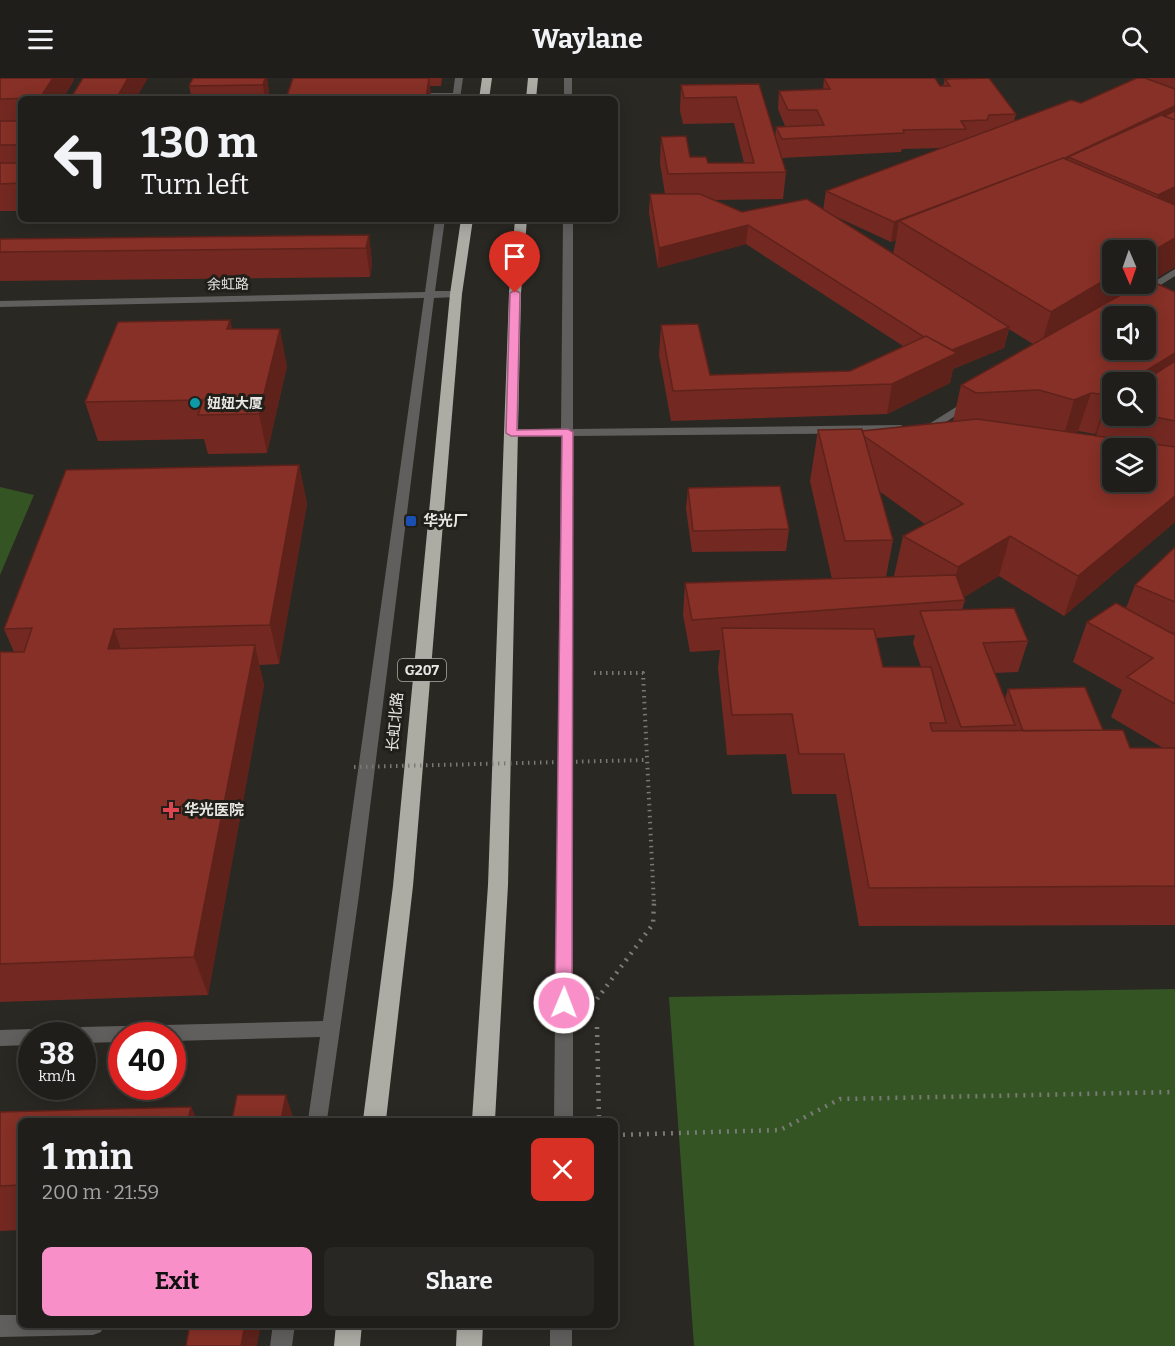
<!DOCTYPE html>
<meta charset="utf-8">
<style>
body{margin:0;font-family:Bitter,"Noto Sans SC",serif;background:#282723;color:#f1f3f6;height:100vh;display:flex;flex-direction:column;font-size:22px;white-space:nowrap}
*{box-sizing:border-box;margin:0}
p{font-size:20px;color:#a2a2a2}
.icon{flex:none;width:33px;height:33px;fill:none;stroke:currentColor;stroke-width:2;stroke-linecap:round;stroke-linejoin:round}
.map{position:relative;flex:1;overflow:hidden}
.details{position:absolute;left:18px;top:1040px;width:600px;height:210px;display:flex;flex-direction:column;background:#201e1a;border-radius:9px;box-shadow:0 3px 15px #0003,0 0 0 2px #3d3c39}
.details>*{flex:none}
.guide{position:absolute;left:18px;top:18px;width:600px;height:126px;border-radius:9px;box-shadow:0 3px 15px #0003,0 0 0 2px #3d3c39;background:#201e1a;color:#f1f3f6;overflow:hidden}
.needle{width:39px;rotate:178deg}
.controls{position:absolute;left:1102px;top:162px;display:grid;gap:12px}
.controls a{display:grid;place-items:center;width:54px;height:54px;border-radius:9px;background:#201e1a;box-shadow:0 3px 15px #0003,0 0 0 2px #3d3c39;font-size:30px}
.speed{position:absolute;left:18px;top:944px;display:flex;gap:12px;font-size:30px;font-weight:700;text-align:center}
.speed>*{display:grid;place-content:center;width:78px;height:78px;border-radius:50%;background:#201e1a;box-shadow:0 3px 15px #0003,0 0 0 2px #3d3c39;line-height:1}
.speed small{font-size:15px;font-weight:400}
.speed .limit{border:9px solid #d22;background:#fff;color:#111}
.pin{position:absolute;display:grid;place-items:center;width:51px;height:51px;color:#fff;margin:-62px -26px;border-radius:50% 50% 50% 0;rotate:-45deg;box-shadow:0 0 6px #0007}
.pin .icon{rotate:45deg}
.me{position:absolute;width:66px;margin:-33px;rotate:1deg;stroke-linejoin:round;filter:drop-shadow(0 0 4px #0008)}
.turn{display:flex;align-items:center;gap:21px;height:126px;padding:0 24px;font-size:27px}
.turn .icon{width:78px;height:78px;stroke-width:2.5}
.turn b{display:block;font-size:42px;line-height:51px}
.round{display:grid;place-items:center;flex:none;width:63px;height:63px;border-radius:9px;background:#282723}
.overview{display:flex;align-items:center;justify-content:space-between;height:102px;padding:0 24px}
h1{font-size:36px;font-weight:700;line-height:45px}
.action{display:flex;gap:12px;margin-top:auto;padding:12px 24px}
.action a{flex:1;height:69px;border-radius:9px;background:#f98fc9;color:#111;font-size:24px;font-weight:700;line-height:69px;text-align:center}
.action a+a{background:#282723;color:#f1f3f6}
header{display:flex;justify-content:space-between;align-items:center;height:78px;padding:0 24px;background:#201e1a;font-size:27px;font-weight:700}
.map>svg:first-child{display:block}
.green{fill:#345424}
.lines{fill:none;stroke-linecap:round;stroke-linejoin:round}
.path-far1{stroke:#7b7975;stroke-width:4;stroke-dasharray:1.5 4.5;stroke-linecap:butt}
.path{stroke:#7b7975;stroke-width:4.5;stroke-dasharray:2 6;stroke-linecap:butt}
.minor{fill:#605f5d;fill-rule:evenodd}
.highway{fill:#acaba4;fill-rule:evenodd}
.path-bridge{stroke:#7b7975;stroke-width:4;stroke-dasharray:1.5 4.5;stroke-linecap:butt}
.wall{fill:#732922;fill-rule:evenodd}
.shaded-wall{fill:#5e221b}
.building{fill:#863027;stroke:#5e221b;stroke-width:1.5;fill-rule:evenodd}
.route{fill:#f98fc9;stroke:#a25d83;stroke-width:1.5}
.culture-dot{fill:#0f9aa8;stroke:#201f1a;stroke-width:2}
.transit-dot{fill:#1a4fb4;stroke:#201f1a;stroke-width:2}
.health-dot{fill:#e0444e;stroke:#201f1a;stroke-width:2}
.labels{text-anchor:middle;stroke-width:6;stroke-linejoin:round;paint-order:stroke}
.far-street-label{font-size:14px;fill:#e8e7e4;stroke:#201f1a}
.far-poi-label{font-size:14px;font-weight:bold;fill:#e8e7e4;stroke:#201f1a;text-anchor:start}
.shield{fill:#201f1a;stroke:#acaba7;stroke-width:1.5}
.shield-label{font-size:14px;font-weight:bold;fill:#e8e7e4}
.poi-label{font-size:15px;font-weight:bold;fill:#e8e7e4;stroke:#201f1a;text-anchor:start}
.street-label{font-size:15px;fill:#e8e7e4;stroke:#201f1a}
</style>
<header><svg class="icon" aria-label="menu" viewBox="0 0 24 24"><path d="M4 6h16M4 12h16M4 18h16"/></svg>Waylane<svg class="icon" aria-label="search" viewBox="0 0 24 24"><circle cx="10" cy="10" r="6"/><path d="M15 15l6 6"/></svg></header>
<div class="map">
<svg width="1175" height="1268" viewBox="0 0 1175 1268">
<rect width="100%" height="100%" fill="#2a2823"/>
<path class="green" d="M0 409 34 417 0 497Z
M1175 911V1268H694L669 919Z"/>
<g class="lines">
<path class="path-far1" d="M594 595H643L654 827"/>
<path class="path" d="M597 921 653 846 654 825
M597 949 599 1042
M615 1057 780 1052 840 1021 1175 1014"/>
<path class="minor" d="M455 0H463L460 21H412L408 18 412 15H453Z
M564 0H572V21H564Z
M435 141H445L435 213H456L461 216 456 219 434 220 359 817 327 1042H308L320 959 172 963V957H122V964L82 965V957H73L75 951 82 949 323 943 424 220 0 229V223L425 214Z
M563 141H573V351L901 347 907 351 901 355 573 358V1042H554L561 358 511 359 505 355 511 351H561Z
M1175 191V198L1143 218 1134 216Z
M972 319 978 322 976 324 931 354 927 355 921 351Z
M32 951 39 953 40 957H32V967L0 968V952Z
M0 1237H21V1246H104L101 1254 93 1257 0 1259Z
M273 1246H295L292 1268H270Z
M550 1246H572V1268H550Z"/>
<path class="highway" d="M482 0H492L489 21H479Z
M528 0H538L536 21H526Z
M461 141H473L462 216 413 808 386 1042H363L393 808 450 216Z
M515 141H527L521 215 508 807 495 1042H472L488 807 509 215Z
M336 1246H362L360 1268H334Z
M457 1246H483L482 1268H456Z"/>
<path class="path-bridge" d="M354 689 646 682"/>
</g>
<path class="wall" d="M0 0H74V2L63 21H21V133H0Z
M267 0 270 21H192L189 8Z
M293 0H442L441 8H430L431 21H286Z
M824 0 940 8H943L945 1 1016 36 1014 43 1081 25 1136 0H1175V189L1151 203 1175 214V444L1064 538 999 498 964 519 965 522 962 532 1028 563 1018 594 995 595 1005 621 1008 611 1103 652 1130 670H1163L1111 639 1122 612 1073 584 1087 544 1126 530 1135 507 1175 469V847L859 848 836 716H792L786 676 727 677 718 590 720 572 690 574 683 537 685 505 832 501 810 403 818 352 862 353 953 343 961 307 1033 266 1009 251 1004 270 953 291 950 305 887 336 671 343 659 277 661 247 710 297 850 293 903 268 746 166 658 190 649 135 650 116H665L660 85 661 59 690 79 708 85H744L734 45 683 46 680 33 681 7 759 6 775 60 776 49 785 48 778 31 779 13 823 12ZM942 70 826 113 823 132 742 134 715 122 783 121 786 94 781 80 901 74 902 71ZM828 135 891 164 896 162 893 176ZM1113 304H1146V338H1113ZM1078 353 1095 356 1097 355 1096 358 1075 355ZM879 413 925 446 903 458 894 498 897 499H886L893 462ZM915 557 913 565 921 589H883L876 560Z
M369 157 372 186 370 199 0 203V161Z
M230 242 232 251 287 288 267 375 208 376 204 361 98 363 85 324Z
M299 387 307 426 279 586 259 587 264 607 208 917 0 924V574H14L4 551Z
M688 410 789 451 786 473 692 474 686 431Z
M191 1029 197 1042H21V1152L0 1153V1034Z"/>
<path class="shaded-wall" d="M53 0H74V2L63 21H40Z
M128 0H148L136 21H116Z
M265 0H267L270 21H265L263 7Z
M429 0 431 21H426Z
M1175 28V44L1068 79 1064 98 971 125Z
M1175 109V138L1147 152 1158 117Z
M959 120 899 143 896 162 891 164 894 144Z
M748 147 746 166 658 190 659 170Z
M369 157 372 186 370 199 366 170Z
M1175 160V189L1040 271 1051 234 1113 197V206H1146V177Z
M230 242 238 280 227 251Z
M1009 249 1004 270 953 291 950 305 887 336 892 306 948 274Z
M280 251 287 288 267 375 259 336Z
M1175 275V304H1128Z
M1113 314V329L1106 328 1097 355 1095 356 1108 317Z
M1091 315 1078 353 1063 360 1074 322Z
M299 387 307 426 279 586 270 547Z
M1175 418V444L1064 538 1078 498Z
M1010 458 999 498 958 523H949L958 489Z
M114 551 128 591 108 571Z
M255 567 264 607 208 917 194 879Z
M286 1017 294 1042H281Z
M191 1029 197 1042H188Z
M245 1246H261L257 1268H241Z"/>
<path class="building" d="M0 0H53L40 20 0 21Z
M83 0H128L116 21H70Z
M193 0H265L263 7 189 8Z
M293 0H429L426 21H286Z
M824 0H935L940 8H950L945 1 989 0 1016 36 989 37 987 42 961 43 966 51 903 52 904 55 782 61 776 49 824 47 817 32H788L779 13 830 11Z
M1137 0H1145L1175 11V28L1065 80H1063L894 144 826 113 1071 22 1081 25Z
M759 6 786 94 668 96 661 59 686 58 690 79H706L708 85H754L736 19 684 20 681 7Z
M1175 33V42L1164 38Z
M1161 37 1175 42V109L1158 117 1068 79Z
M0 43H21V67H0Z
M1063 80 1175 127V160L1146 177V172H1113V197L1051 234 899 143Z
M0 85H21V105L0 106Z
M650 116H700L742 134 807 121 1009 249 952 272 926 258 924 259 748 147 659 170Z
M369 157 366 170 0 174V161Z
M1147 201 1175 214V275L1128 304H1113V314L1108 317 1091 315 1074 322 1039 312 976 315 961 307 1140 206H1146V202ZM1113 238H1146V272H1113Z
M230 242 227 251H280L259 336 198 337 203 322 85 324 118 244Z
M698 246 710 297 850 293 926 258 957 275 892 306 673 313 661 247Z
M1175 283V343L1146 337V304H1142Z
M1113 323V329L1106 328Z
M977 341 1175 369V418L1078 498 1010 458 958 489 903 458 963 426 864 358 862 353ZM1113 370H1146V404H1113Z
M862 351 893 462 845 463 818 352Z
M299 387 270 547 114 551 108 571 255 567 194 879 0 886V574H24L32 550 4 551 66 392Z
M780 408 789 451 693 453 688 410Z
M1175 469V524L1135 507Z
M956 497 965 522 692 542 685 505Z
M1116 525 1173 556 1175 554V626L1127 599 1153 580 1087 544Z
M1014 530 1028 563 983 565 1015 647 961 649 920 533Z
M722 550 874 551 883 589H931L946 645H930L932 653 1123 652 1130 670H1175V808L869 810 844 676H799L792 636 732 637Z
M1085 609 1103 652 1023 653 1008 611Z
M237 1017H286L281 1042H232Z
M191 1029 188 1042H21V1107L0 1108V1034Z
M190 1246H245L241 1268H186Z"/>
<path class="route" d="M515 212 520 215 517 352 568 351 573 354 572 925 569 930 564 932 558 930 555 925 562 358H511L506 355 510 215Z"/>
<circle class="culture-dot" cx="195" cy="325" r="6"/>
<rect class="transit-dot" x="405" y="437" width="12" height="12" rx="3"/>
<path class="health-dot" d="M168 723h6v6h6v6h-6v6h-6v-6h-6v-6h6z"/>
<g class="labels">
<g class="far-street-label">
<text transform="translate(228 206) rotate(-1)" y="5">余虹路</text>
</g>
<g class="far-poi-label">
<text x="207" y="330">妞妞大厦</text>
</g>
<rect class="shield" x="398" y="581" width="48" height="22" rx="4.5"/>
<g class="shield-label">
<text x="422" y="597">G207</text>
</g>
<g class="poi-label">
<text x="423" y="448">华光厂</text>
<text x="184" y="737">华光医院</text>
</g>
<g class="street-label">
<text transform="translate(395 644) rotate(-85)" y="5">长虹北路</text>
</g>
</g>
</svg>
<div class="controls">
<a><svg class="needle" viewBox="-14 -14 28 28"><path d="M0-13l5 13h-10z" fill="#e53935"/><path d="M0 13l5-13h-10z" fill="#a2a2a2"/></svg></a>
<a><svg class="icon" aria-label="sound" viewBox="0 0 24 24"><path d="M4 9h4l5-4v14l-5-4H4zM17 9q2 3 0 6"/></svg></a>
<a><svg class="icon" aria-label="search" viewBox="0 0 24 24"><circle cx="10" cy="10" r="6"/><path d="M15 15l6 6"/></svg></a>
<a><svg class="icon" aria-label="layers" viewBox="0 0 24 24"><path d="M12 4l9 5-9 5-9-5zM3 14l9 5 9-5"/></svg></a>
</div>
<div class="speed"><div>38<small>km/h</small></div><div class="limit">40</div></div>
<div class="pin" style="left:515px;top:215px;background:#d93025"><svg class="icon" aria-label="arrive" viewBox="0 0 24 24"><path d="M6 21V4h12l-3 4 3 4H6"/></svg></div>
<svg class="me" style="left:564px;top:925px" viewBox="-20 -20 40 40"><circle r="17" fill="#f98fc9" stroke="#fff" stroke-width="3"/><path d="M0-11L8 9 0 5-8 9z" fill="#fff"/></svg>
<div class="guide">
<div class="turn"><svg class="icon" aria-label="left" viewBox="0 0 24 24"><path d="M17 20v-9H6M10 6l-5 5 5 5"/></svg><div><b>130 m</b>Turn left</div></div>
</div>
<section class="details">
<div class="overview"><div><h1>1 min</h1><p>200 m · 21:59</p></div><a class="round" style="background:#d93025;color:#fff"><svg class="icon" aria-label="close" viewBox="0 0 24 24"><path d="M6 6l12 12M18 6L6 18"/></svg></a></div>
<div class="action"><a>Exit</a><a>Share</a></div>
</section>
</div>
